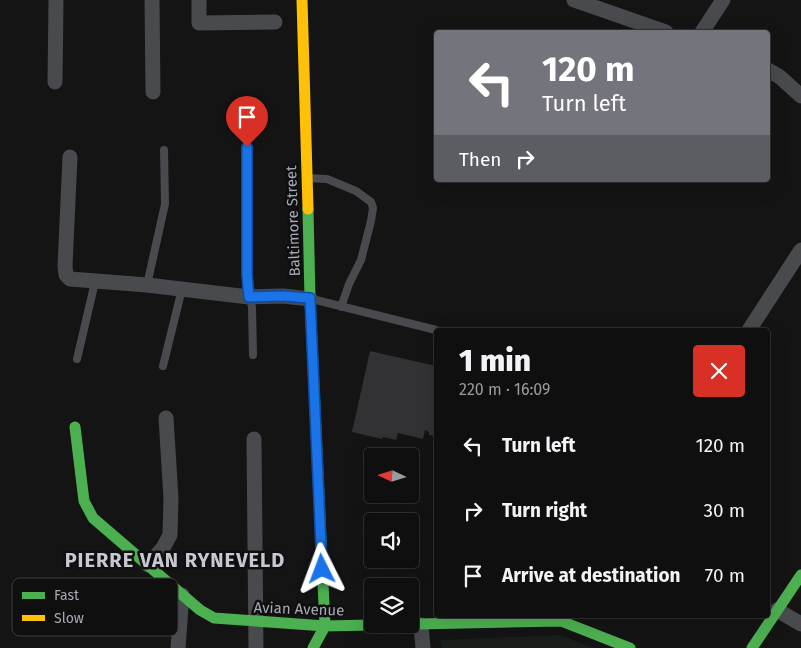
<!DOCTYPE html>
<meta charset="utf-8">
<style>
body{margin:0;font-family:"Fira Sans",sans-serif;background:#181819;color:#f1f3f6;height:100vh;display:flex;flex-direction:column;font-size:19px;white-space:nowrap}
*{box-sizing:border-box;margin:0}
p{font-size:16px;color:#9b9c9f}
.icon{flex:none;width:28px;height:28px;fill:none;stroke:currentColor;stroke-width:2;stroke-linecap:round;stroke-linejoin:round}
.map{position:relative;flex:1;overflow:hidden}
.panel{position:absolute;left:434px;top:328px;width:336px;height:290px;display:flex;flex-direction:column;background:#0f0f10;border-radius:5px;box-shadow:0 5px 20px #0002,0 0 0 1px #2f2f30}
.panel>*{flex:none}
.top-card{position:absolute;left:434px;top:30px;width:336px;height:152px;border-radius:5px;box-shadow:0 5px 20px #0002,0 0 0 1px #2f2f30;background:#74757c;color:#fff;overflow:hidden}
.needle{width:32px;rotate:274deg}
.controls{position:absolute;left:364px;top:448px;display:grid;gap:10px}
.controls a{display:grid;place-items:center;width:55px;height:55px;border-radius:5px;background:#0f0f10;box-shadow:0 5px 20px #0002,0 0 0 1px #2f2f30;font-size:25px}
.pin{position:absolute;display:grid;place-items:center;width:42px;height:42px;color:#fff;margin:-51px -21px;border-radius:50% 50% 50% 0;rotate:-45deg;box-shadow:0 0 5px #0007}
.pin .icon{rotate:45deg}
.me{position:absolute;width:55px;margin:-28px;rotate:357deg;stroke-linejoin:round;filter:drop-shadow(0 0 4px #0008)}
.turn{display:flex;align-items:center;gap:18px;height:105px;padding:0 25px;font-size:22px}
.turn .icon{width:65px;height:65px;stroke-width:2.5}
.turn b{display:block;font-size:35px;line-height:42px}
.then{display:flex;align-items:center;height:48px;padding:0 25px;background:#0003;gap:10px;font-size:19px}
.round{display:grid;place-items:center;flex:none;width:52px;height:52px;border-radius:5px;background:#181819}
.overview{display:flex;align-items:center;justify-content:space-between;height:85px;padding:0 25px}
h1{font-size:30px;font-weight:800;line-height:38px}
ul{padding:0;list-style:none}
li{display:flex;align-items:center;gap:15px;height:65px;padding:0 25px}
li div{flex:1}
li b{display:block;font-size:19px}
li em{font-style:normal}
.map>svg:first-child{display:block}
.green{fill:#191e1b}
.building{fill:#323234}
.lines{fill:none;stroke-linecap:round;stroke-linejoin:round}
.lane{stroke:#494a4d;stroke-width:8}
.street{stroke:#494a4d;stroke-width:15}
.fast{stroke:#4caf50;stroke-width:11}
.slow{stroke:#ffc107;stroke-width:11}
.route-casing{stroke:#114b97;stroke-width:12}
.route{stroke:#1a73e8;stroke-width:9}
.labels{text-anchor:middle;stroke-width:5;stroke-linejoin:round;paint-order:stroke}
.street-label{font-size:15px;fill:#a7a9b4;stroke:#0f0f10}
.district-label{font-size:20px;font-weight:bold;letter-spacing:1px;fill:#c7c8d1;stroke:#0f0f10}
.key{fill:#0f0f10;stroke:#3d3d41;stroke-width:1}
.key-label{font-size:14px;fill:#a7a9b4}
</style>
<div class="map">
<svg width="801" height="648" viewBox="0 0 801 648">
<rect width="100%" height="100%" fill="#141415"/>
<path class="green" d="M560 635 593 648H442L441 640Z"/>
<path class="building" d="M370 351 436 366V436L429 435V432L425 430 423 439 398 433 396 440 383 437 382 439 352 432Z"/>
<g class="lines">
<path class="lane" d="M247 147V275L252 308 253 355
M307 178 327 179 356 191 371 202 373 208 371 221 361 260 349 284 341 307
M147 285 165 204 164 150
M312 299 436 330
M77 359 95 282
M163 366 182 289"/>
<path class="street" d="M152 0 153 92
M199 0V23L275 22
M574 0 666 32
M702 32 723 0
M768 70 780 77 801 96
M55 82 56 0
M70 157 65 266 66 275 70 279 147 285 249 297 283 296 310 299
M749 330 801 250
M254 439 256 648
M148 565 163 548 170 535 171 498 166 418
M777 610 801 624
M421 625 423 648
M178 648 182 595"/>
<path class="fast" d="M308 209 310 299 325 626 313 648
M75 427 84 501 93 518 200 610 214 618 325 626 561 621 630 648
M752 648 801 575"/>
<path class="slow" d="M302 0 308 209"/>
</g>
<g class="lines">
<g class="route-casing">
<path id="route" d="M247 147V275L249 297 283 296 310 298 322 569"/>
</g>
<use href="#route" class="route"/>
</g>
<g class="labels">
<g class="street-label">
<text transform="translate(293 221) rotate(-92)" y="5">Baltimore Street</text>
<text transform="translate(299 609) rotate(2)" y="5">Avian Avenue</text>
</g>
<g class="district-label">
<text x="175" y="567">PIERRE VAN RYNEVELD</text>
</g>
</g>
<rect x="12" y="578" width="166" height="58" rx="8" class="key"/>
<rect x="22" y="592" width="23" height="7" fill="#4caf50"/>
<rect x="22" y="615" width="23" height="6" fill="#ffc107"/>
<g class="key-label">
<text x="54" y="600">Fast</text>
<text x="54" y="623">Slow</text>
</g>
</svg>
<div class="controls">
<a><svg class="needle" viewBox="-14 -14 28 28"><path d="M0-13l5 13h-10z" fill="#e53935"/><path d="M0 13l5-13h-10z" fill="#9b9c9f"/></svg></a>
<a><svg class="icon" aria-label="sound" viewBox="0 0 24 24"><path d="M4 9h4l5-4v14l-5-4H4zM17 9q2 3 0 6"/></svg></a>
<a><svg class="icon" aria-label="layers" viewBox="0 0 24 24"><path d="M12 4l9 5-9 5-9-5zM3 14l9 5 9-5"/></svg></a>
</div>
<div class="pin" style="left:247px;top:147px;background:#d93025"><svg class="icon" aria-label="arrive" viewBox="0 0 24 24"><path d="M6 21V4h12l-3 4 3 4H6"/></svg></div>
<svg class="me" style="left:322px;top:569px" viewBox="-20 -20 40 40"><path d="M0-17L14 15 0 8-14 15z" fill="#1a73e8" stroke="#fff" stroke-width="4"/></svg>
<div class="top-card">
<div class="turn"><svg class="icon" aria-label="left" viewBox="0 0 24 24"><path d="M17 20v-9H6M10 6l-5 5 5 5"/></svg><div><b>120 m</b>Turn left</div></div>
<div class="then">Then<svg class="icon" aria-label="right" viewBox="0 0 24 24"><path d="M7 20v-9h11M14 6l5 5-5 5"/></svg></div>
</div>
<section class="panel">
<div class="overview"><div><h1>1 min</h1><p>220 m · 16:09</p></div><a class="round" style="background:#d93025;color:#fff"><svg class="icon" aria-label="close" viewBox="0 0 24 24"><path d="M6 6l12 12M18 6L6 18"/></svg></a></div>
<ul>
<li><svg class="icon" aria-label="left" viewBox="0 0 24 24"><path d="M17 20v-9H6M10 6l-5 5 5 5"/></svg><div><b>Turn left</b></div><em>120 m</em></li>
<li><svg class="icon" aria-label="right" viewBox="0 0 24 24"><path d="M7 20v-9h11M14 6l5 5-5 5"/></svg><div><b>Turn right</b></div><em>30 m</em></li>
<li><svg class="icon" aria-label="arrive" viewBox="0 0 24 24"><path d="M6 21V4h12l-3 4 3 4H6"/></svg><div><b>Arrive at destination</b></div><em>70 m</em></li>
</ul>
</section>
</div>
